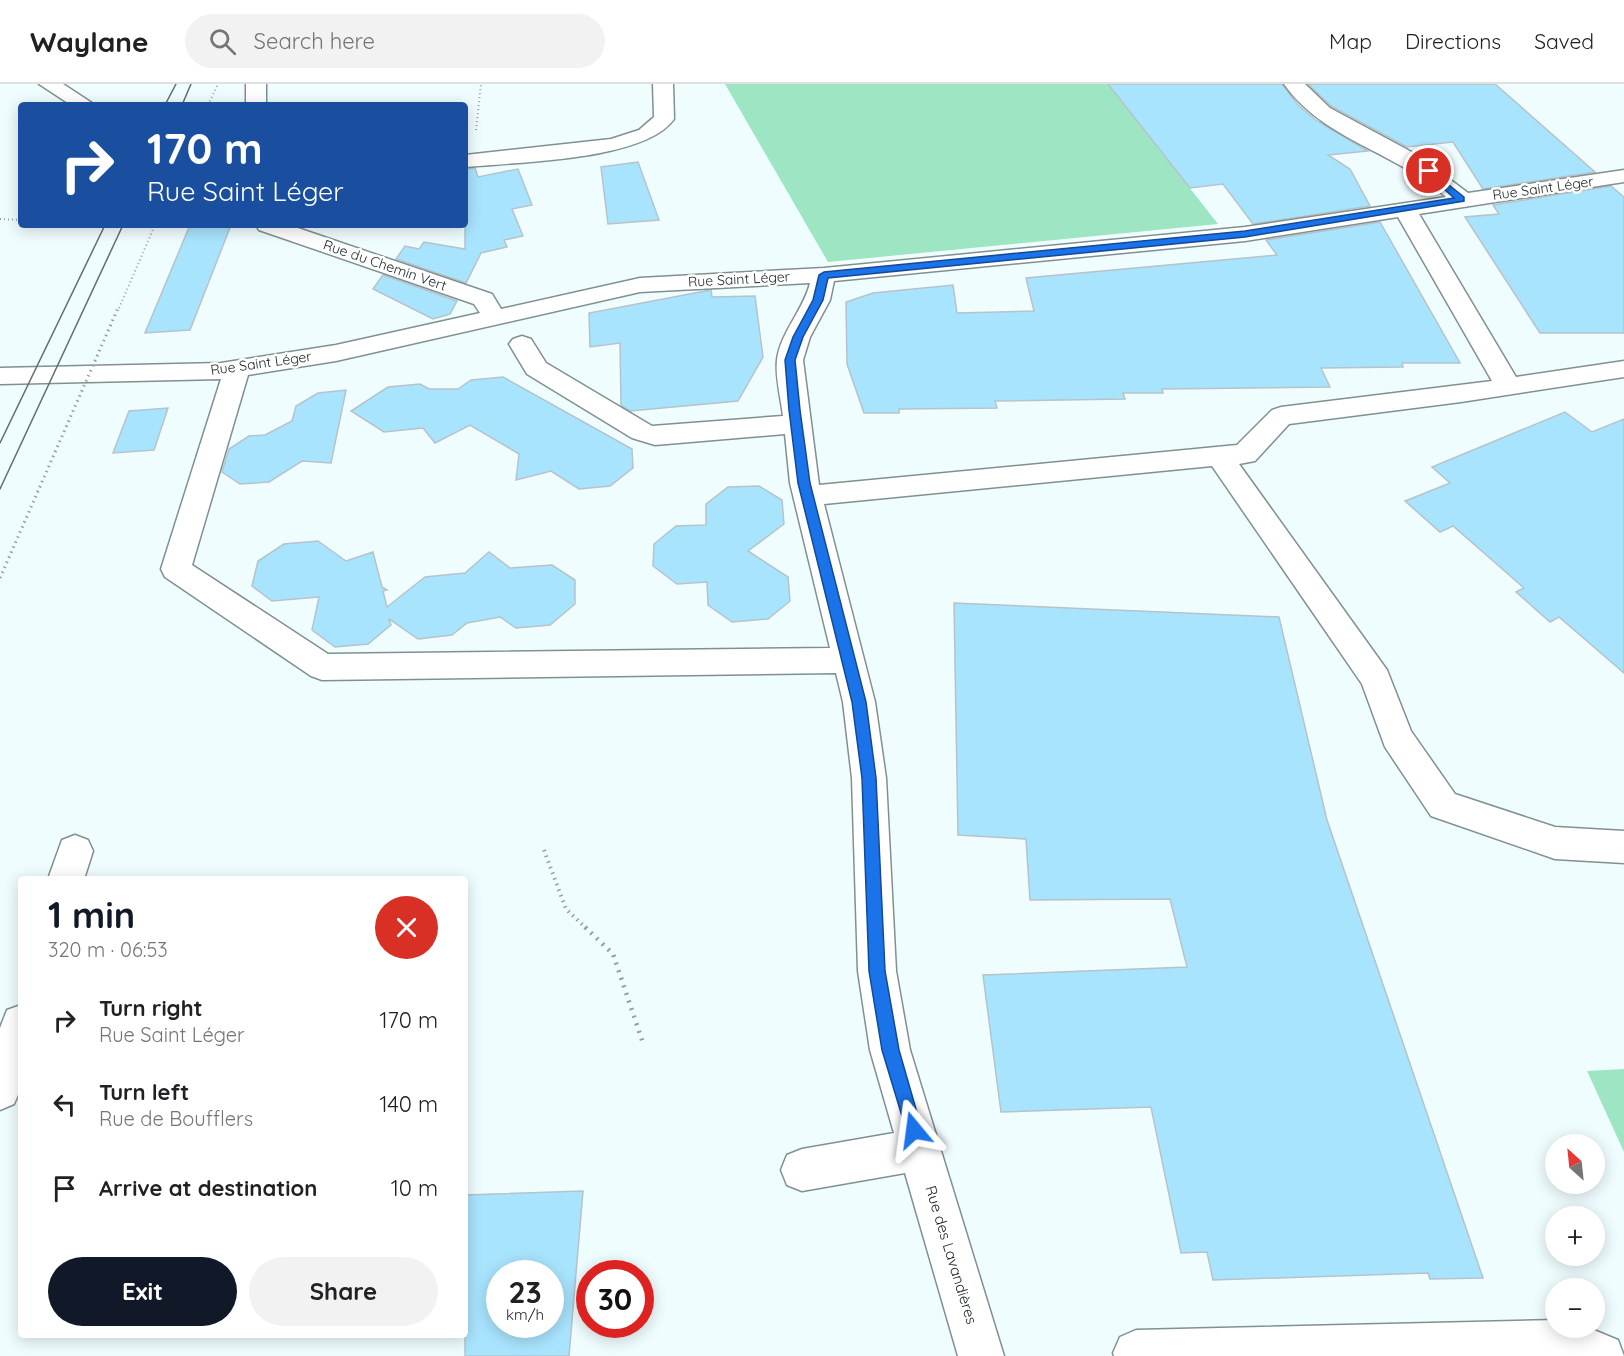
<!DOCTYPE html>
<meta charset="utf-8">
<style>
body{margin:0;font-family:Quicksand,sans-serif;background:#f2f2f2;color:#202124;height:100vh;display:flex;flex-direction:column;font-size:22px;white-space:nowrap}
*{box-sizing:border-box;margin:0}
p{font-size:20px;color:#757577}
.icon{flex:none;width:33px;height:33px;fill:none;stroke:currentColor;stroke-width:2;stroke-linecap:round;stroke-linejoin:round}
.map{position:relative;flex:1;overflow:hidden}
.side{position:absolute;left:18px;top:792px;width:450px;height:462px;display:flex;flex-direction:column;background:#fff;border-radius:6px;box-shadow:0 3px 15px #0003}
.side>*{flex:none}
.banner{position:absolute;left:18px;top:18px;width:450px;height:126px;border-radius:6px;box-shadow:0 3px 15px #0003;background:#1a4fa0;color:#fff;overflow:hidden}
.needle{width:39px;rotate:333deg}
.tools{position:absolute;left:1545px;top:1050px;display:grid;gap:12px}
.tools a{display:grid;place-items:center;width:60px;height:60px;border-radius:50%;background:#fff;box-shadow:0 3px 15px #0003;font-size:30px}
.speed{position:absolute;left:486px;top:1176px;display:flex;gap:12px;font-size:30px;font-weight:700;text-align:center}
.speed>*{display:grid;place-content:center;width:78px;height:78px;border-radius:50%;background:#fff;box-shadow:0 3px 15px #0003;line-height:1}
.speed small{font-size:15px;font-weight:400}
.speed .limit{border:9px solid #d22;background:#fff;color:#111}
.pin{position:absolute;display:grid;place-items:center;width:51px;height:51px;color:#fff;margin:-26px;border:3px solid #fff;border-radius:50%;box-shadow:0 2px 6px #0007}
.me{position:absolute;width:66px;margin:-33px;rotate:344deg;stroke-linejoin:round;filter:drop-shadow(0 0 4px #0008)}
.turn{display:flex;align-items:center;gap:21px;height:126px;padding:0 30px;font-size:27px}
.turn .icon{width:78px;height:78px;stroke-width:2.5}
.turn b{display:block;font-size:42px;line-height:51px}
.round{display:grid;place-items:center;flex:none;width:63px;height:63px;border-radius:32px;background:#f2f2f2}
.head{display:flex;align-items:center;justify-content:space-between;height:102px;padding:0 30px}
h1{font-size:36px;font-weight:700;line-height:45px;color:#111827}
.action{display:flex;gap:12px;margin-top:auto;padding:12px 30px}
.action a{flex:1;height:69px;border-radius:36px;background:#111827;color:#fff;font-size:24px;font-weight:700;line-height:69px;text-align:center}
.action a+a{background:#f2f2f2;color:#202124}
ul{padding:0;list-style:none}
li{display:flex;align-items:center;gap:18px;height:84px;padding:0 30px}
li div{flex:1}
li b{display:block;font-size:22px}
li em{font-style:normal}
header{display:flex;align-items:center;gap:36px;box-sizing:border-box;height:84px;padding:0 30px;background:#fff;border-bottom:2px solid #e0e0e0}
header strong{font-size:28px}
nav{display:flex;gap:33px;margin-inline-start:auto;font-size:21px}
.search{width:420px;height:54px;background:#f2f2f2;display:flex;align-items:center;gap:15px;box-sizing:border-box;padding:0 21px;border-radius:33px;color:#757577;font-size:22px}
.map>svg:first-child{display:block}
.green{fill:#9ee5c3}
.building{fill:#a9e4fe;stroke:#b5c3ca;stroke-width:1.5;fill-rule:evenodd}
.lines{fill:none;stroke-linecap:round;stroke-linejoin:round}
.minor-casing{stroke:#809091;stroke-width:3}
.path-far2{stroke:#95a0a1;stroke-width:2;stroke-dasharray:1 3;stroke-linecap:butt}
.path-far1{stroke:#95a0a1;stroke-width:4;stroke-dasharray:1.5 4.5;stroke-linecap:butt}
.path{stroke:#95a0a1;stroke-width:4.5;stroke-dasharray:2 6;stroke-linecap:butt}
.minor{fill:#fff;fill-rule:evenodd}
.tram{stroke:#646d6e;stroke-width:1.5}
.path-bridge-far1{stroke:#95a0a1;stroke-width:2;stroke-dasharray:1 3;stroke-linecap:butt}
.path-bridge{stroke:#95a0a1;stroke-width:3;stroke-dasharray:1.5 4;stroke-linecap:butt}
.route{fill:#1a73e8;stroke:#114b97;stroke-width:1.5}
.labels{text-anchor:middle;stroke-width:5;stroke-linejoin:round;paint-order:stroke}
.far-street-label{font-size:14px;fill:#1b2222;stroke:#fff}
.street-label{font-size:15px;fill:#1b2222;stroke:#fff}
</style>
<header>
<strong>Waylane</strong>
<div class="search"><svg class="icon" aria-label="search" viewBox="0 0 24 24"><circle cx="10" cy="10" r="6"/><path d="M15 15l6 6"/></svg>Search here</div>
<nav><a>Map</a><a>Directions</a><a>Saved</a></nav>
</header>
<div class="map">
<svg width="1624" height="1272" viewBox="0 0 1624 1272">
<rect width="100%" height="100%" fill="#f0fdff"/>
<path class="green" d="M725 0H1108L1218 140 828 178Z
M1624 985V1068L1587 987Z"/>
<path class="building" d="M1108 0H1282L1298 21 1317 37 1368 67 1328 71 1350 85 1370 122 1253 140 1223 100 1190 104Z
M1308 0H1495L1595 88 1483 105 1453 58 1407 63 1331 22Z
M638 78 659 136 608 140 601 83Z
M475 84 478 93 518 85 532 121 512 125 523 152 504 156 507 163 481 169 466 199 396 175 405 162 419 165 424 158 465 165V85Z
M1611 102 1624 113V249H1540L1465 133 1499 130 1493 121Z
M1380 138 1460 279H1402L1403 283 1321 284 1330 303 1162 305 1163 309H1123L1125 315 995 317 997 324 899 325V329H864L847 280 846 218 873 209 953 201 957 229 1034 227 1026 194 1277 171 1266 156Z
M190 141H231L190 246 145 249Z
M383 191 457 217 450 230 433 235 373 205Z
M711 206 712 213 755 212 763 273 738 317 630 327 621 321 620 259 590 263 589 229Z
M503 293 632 365 633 384 610 402 579 405 551 387 516 396 519 370 470 341 435 359 423 344 384 348 351 327 388 303 420 300 429 305H458L471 296Z
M346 306 331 379 302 377 269 398 240 400 222 388 229 365 249 352 265 351 292 337 296 322 318 309Z
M168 324 154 366 113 369 129 327Z
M1565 328 1592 348 1624 335V589L1559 533 1550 538 1516 508 1524 504 1453 442 1440 448 1405 417 1450 399 1432 383Z
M759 402 782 416 784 440 748 467 788 493 790 517 768 535 732 538 708 521 707 498 677 500 653 482 654 460 676 442 706 441V420L728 403Z
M318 457 346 477 373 468 382 503 387 506 383 507 387 523 425 493 465 489 489 468 510 484 552 481 575 496V520L550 541 516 544 500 533 467 539 452 551 418 555 389 535 391 541 368 560 335 563 312 546 319 513 272 517 252 502 258 477 284 460Z
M954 519 1279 533 1327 736 1483 1194 1430 1195 1428 1189 1213 1196 1207 1168 1181 1169 1151 1023 1001 1028 983 891 1187 883 1170 815 1030 816 1026 755 958 751Z
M583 1107 569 1272H465V1111ZM500 1190H550V1240H500Z"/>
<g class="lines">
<g class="minor-casing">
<path id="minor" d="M39 0H63L95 21H71Z
M246 0H266V21H246Z
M653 0H673L674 35C645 77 515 78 465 83V71L611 55 639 46 654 33Z
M1284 0H1305L1330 24 1419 72 1468 109 1624 86V98L1419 130 1516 293 1624 277V293L1461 318 1289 340 1255 377 1239 380 1387 586 1411 647 1455 710 1555 743 1624 747V779L1555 775 1431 732 1385 663 1362 600 1212 382 824 420 875 618 886 694 896 887 910 966 1004 1272H958L905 1089 802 1107 787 1101 781 1086 787 1071 802 1065 894 1049 870 966 858 887 852 694 843 618 836 589 322 596 311 592 165 493 161 485 221 295 0 300V284L221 279 336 261 480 229 474 220 259 146 256 141H289L492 210 501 225 640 194 824 184 1245 143 1446 113C1397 68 1323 56 1284 0ZM1398 133 1492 297 1281 323 1272 326 1237 361 819 401 803 276 810 253 830 216 834 197 1245 157ZM810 199C804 225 780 249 777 276 775 293 781 315 783 332L652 342 546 279 531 255 522 252 513 255 509 260 527 290 632 354 655 361 785 350 790 399 830 564 328 570 192 481 248 291 336 277 640 208Z
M75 751 88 756 93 767 84 795H48L62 756Z
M21 921V1004L14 1020 0 1026V944L7 926Z
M1556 1236V1244H1589L1618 1256 1624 1272H1114L1113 1269 1120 1253 1136 1246Z"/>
</g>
<path class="path-far2" d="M208 21 218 0
M476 46 481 0
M0 135 21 136"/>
<path class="path-far1" d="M544 766 566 825 587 845"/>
<path class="path" d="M585 843 613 870 644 962"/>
<use href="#minor" class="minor"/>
<path class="tram" d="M165 21 176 0
M182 21 191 0
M0 359 105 141
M0 405 123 141"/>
<path class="path-bridge-far1" d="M119 224 155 141"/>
<path class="path-bridge" d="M0 494 119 222"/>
</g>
<path class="route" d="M1429 85 1464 113V117L1245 153 828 194 823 216 803 253 795 276 800 326 810 399 866 618 876 694 885 887 899 966 922 1046 920 1052 914 1055 908 1052 882 966 869 887 862 694 852 618 798 399 789 326 785 276 793 253 813 216 819 191 824 188 1245 147 1454 114 1426 89 1424 87Z"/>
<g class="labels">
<g class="far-street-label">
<text transform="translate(1543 104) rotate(-8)" y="5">Rue Saint Léger</text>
<text transform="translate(385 181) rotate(19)" y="5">Rue du Chemin Vert</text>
<text transform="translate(739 195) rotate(-3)" y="5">Rue Saint Léger</text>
<text transform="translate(261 279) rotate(-8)" y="5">Rue Saint Léger</text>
</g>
<g class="street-label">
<text transform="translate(951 1171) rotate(73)" y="5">Rue des Lavandières</text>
</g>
</g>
</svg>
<div class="tools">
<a><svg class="needle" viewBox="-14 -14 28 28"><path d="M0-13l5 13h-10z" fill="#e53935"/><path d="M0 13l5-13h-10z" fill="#757577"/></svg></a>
<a>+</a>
<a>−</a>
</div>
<div class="speed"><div>23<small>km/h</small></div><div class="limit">30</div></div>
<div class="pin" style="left:1429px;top:87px;background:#d93025"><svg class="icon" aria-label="arrive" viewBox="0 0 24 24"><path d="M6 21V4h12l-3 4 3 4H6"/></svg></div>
<svg class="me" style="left:914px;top:1046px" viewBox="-20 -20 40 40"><path d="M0-17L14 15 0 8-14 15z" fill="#1a73e8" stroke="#fff" stroke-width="4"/></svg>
<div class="banner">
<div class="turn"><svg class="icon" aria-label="right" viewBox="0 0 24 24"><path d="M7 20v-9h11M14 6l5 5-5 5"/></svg><div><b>170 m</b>Rue Saint Léger</div></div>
</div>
<section class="side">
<div class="head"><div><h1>1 min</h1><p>320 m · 06:53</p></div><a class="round" style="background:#d93025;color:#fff"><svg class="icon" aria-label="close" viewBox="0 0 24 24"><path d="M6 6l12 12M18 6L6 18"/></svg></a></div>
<ul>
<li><svg class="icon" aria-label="right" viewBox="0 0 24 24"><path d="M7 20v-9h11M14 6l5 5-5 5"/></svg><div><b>Turn right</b><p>Rue Saint Léger</p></div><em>170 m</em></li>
<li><svg class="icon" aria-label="left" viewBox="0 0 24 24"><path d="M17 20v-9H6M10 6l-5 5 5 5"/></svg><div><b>Turn left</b><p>Rue de Boufflers</p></div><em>140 m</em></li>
<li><svg class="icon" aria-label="arrive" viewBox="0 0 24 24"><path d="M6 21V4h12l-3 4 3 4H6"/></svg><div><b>Arrive at destination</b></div><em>10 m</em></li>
</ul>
<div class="action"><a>Exit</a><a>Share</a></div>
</section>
</div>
